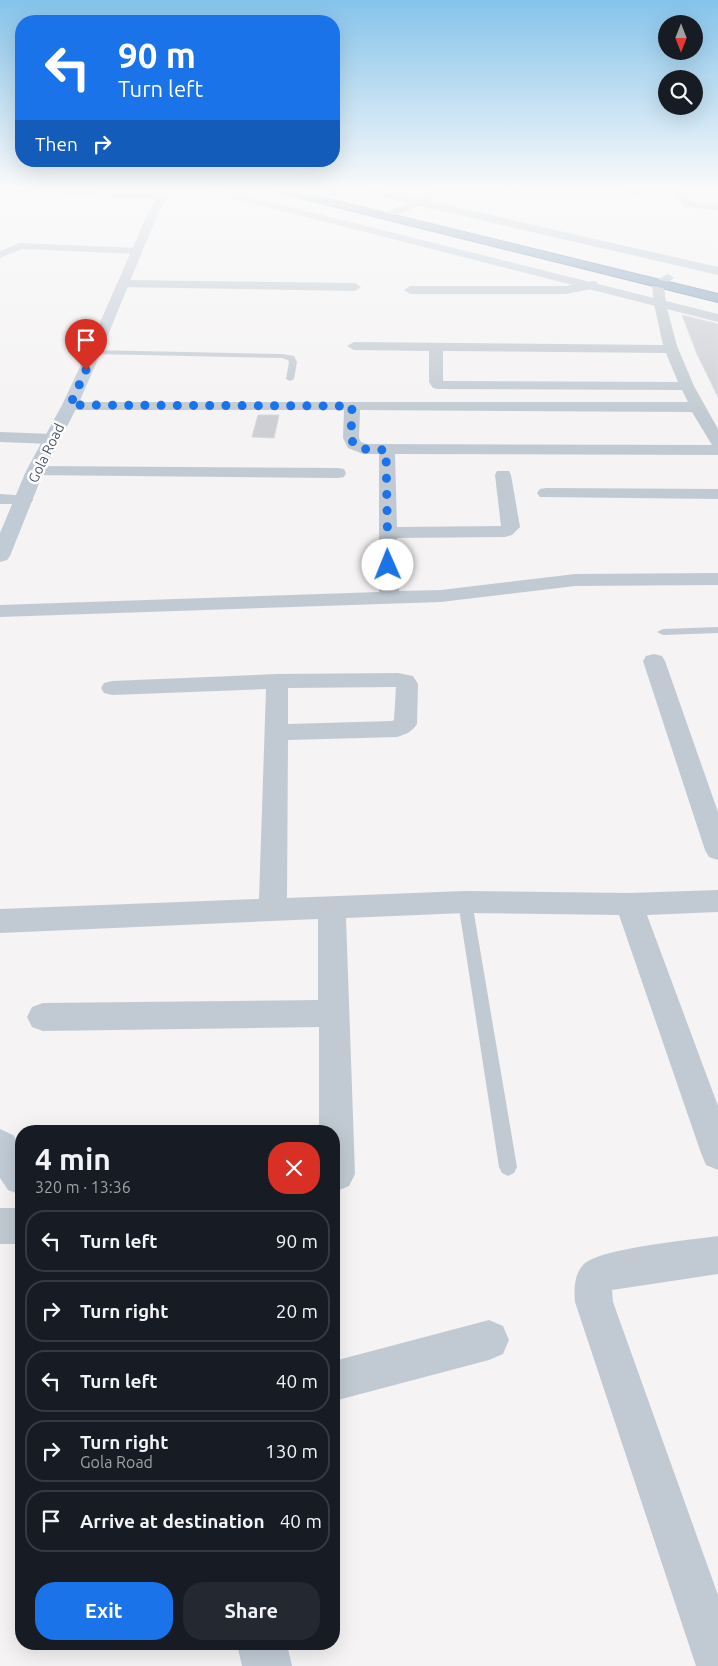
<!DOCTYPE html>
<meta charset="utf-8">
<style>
body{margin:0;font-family:Ubuntu,sans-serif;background:#242831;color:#f1f3f6;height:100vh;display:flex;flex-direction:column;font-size:19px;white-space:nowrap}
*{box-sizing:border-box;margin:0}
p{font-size:16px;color:#9ea1a6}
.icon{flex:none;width:28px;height:28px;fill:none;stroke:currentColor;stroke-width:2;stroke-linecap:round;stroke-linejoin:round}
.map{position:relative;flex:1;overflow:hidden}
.side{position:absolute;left:15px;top:1125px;width:325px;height:525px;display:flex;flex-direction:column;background:#171b24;border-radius:20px;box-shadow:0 5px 20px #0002}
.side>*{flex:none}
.top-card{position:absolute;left:15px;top:15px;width:325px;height:152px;border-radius:20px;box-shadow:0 5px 20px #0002;background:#1a73e8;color:#fff;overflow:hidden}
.needle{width:32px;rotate:180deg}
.buttons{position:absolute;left:658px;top:15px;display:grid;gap:10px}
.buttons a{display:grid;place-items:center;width:45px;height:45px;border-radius:50%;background:#171b24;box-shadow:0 5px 20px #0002;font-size:25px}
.pin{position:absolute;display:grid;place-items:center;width:42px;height:42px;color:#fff;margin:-51px -21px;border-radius:50% 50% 50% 0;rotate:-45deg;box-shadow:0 0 5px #0007}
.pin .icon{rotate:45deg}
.me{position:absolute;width:55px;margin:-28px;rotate:359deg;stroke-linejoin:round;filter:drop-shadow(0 0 4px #0008)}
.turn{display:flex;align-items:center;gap:18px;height:105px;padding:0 20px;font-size:22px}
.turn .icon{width:65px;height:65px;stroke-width:2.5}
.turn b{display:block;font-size:35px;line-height:42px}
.then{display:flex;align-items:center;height:48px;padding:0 20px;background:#0003;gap:10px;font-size:19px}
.round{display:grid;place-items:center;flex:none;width:52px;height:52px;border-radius:20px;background:#242831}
.summary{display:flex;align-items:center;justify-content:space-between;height:85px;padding:0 20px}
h1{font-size:30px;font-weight:700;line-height:38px}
.action{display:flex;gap:10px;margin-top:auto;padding:10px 20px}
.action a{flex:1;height:58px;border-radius:20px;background:#1a73e8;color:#fff;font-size:20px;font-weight:700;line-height:58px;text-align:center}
.action a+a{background:#242831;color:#f1f3f6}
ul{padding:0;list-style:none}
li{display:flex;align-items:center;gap:15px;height:62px;margin:0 10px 8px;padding:0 10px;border:2px solid #363941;border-radius:20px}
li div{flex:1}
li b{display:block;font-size:19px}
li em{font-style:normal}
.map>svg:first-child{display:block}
.building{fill:#cdcfd5;stroke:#d7d9de}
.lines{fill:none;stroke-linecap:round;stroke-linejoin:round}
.highway-casing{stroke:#7690ad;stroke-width:2}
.lane{fill:#c1cad2;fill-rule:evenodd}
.street{fill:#c1cad2;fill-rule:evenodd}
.secondary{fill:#c1cbd6;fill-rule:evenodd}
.highway{fill:#8ba5c1;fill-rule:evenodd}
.route{stroke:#1a73e8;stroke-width:9;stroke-dasharray:0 16.2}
.labels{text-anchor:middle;stroke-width:5;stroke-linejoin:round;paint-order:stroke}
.far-street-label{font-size:14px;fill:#4a5661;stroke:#fff}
</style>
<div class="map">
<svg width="718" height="1666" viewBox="0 0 718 1666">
<rect width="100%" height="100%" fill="#f5f3f3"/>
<path class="building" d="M682 315 718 324V397L697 354Z
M258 415H279L274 438 252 437Z"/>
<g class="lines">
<g class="highway-casing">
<path id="highway" d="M263 187H279L718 294V302L264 189Z"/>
</g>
<path class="lane" d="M100 187H135L118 190Z
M91 350 282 354 294 356 297 362 294 379 290 381 286 379 289 362 288 360 282 358 94 354H91Z
M718 627V633L663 635 657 632 663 629Z
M465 896 470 898 472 902 517 1167 514 1173 508 1176 502 1173 499 1167 458 902 460 898Z"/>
<path class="street" d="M0 187 162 193 167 196 162 199 0 193Z
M434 187H444L446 189 575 187 570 190 438 195C425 202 394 220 379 217L378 215 416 200 435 189Z
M614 187C631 185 647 194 663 189V187H679L691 202 718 204V210L684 207 673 192C657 199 628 199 614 187Z
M20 243 137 248 143 251 137 254 22 249 0 258V251Z
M668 274 674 278 664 285 666 304 677 346 694 386 718 429V455L395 454 397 527 501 526 495 475 497 471H509L511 475 520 527 512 535 505 537 397 538 399 591 441 590 575 574 718 573V585L575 586 441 602 0 617V605L379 592V454H363L348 448 343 438 344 410H70L65 408 62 405 65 402H688L682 390 438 389 433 388 429 382V351L354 350 347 346 354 342 663 345 654 304 652 283ZM443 351 666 353 678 382 443 381ZM360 410 692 412 712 445 366 444 361 442 359 438Z
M122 280 355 283 361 287 355 291 118 287 116 284Z
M593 281 597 282 599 285 597 288 566 294H410L404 290 410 286H566Z
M0 432 52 434 58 436 60 439 58 442 52 444 0 442Z
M35 466 338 468 344 469 346 473 344 477 338 478 29 475 27 471 29 467Z
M546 488 718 489V499L540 497 537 493 540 489Z
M0 494 30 496 33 500 30 504H0Z
M654 654 662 656 665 661 718 812V860L709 857 705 850 643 661 646 656Z
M398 673 413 676 418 684 417 724C412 732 406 734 397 737L288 740 287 898 465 891 629 893 718 890V912L647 915 718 1106V1170L706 1165 701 1153 619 915 465 913 346 918 355 1174 349 1186 337 1191 334 1190V1131H319V1027L43 1031 32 1027 27 1017 32 1007 43 1003 318 1000V919L0 933V909L259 899 266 689 112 695 104 693 101 688 104 683 112 681 277 674ZM396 687 394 720 392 721 288 724V688Z
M0 1208H21V1244H0Z
M718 1236V1274L612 1290 613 1302 718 1595V1666H696L575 1302C574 1290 574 1275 583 1265 599 1248 691 1240 718 1236Z
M489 1320 503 1326 509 1340 503 1354 489 1360 334 1401V1361Z"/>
<path class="secondary" d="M163 187H173L158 213 101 352 78 405 44 471 10 556 7 560 0 562V533L26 471 62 405 87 352 148 213Z
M195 187H210L718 314V322L196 189Z
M352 187H367L718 267V275L394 200 353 189Z
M0 1129 13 1135 21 1146V1195L8 1190 0 1178Z
M237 1644H287L292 1666H242Z"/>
<use href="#highway" class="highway"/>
</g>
<linearGradient id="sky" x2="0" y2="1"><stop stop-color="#85c3ea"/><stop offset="0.45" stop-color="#fafafa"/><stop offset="1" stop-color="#fafafa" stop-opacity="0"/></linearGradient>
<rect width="718" height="420" fill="url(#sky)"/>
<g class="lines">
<path class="route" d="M86 370 70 405 352 406 351 438 354 445 363 449 386 450 388 565"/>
</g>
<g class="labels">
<g class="far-street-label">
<text transform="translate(46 453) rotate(-64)" y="5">Gola Road</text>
</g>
</g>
</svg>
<div class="buttons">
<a><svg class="needle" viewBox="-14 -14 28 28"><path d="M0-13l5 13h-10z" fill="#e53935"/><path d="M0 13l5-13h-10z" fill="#9ea1a6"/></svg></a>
<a><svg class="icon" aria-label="search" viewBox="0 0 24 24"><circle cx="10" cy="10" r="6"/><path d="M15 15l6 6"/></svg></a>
</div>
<div class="pin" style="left:86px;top:370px;background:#d93025"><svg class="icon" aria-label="arrive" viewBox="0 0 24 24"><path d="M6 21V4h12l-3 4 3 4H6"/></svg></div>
<svg class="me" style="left:388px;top:565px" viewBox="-20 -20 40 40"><circle r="19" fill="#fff"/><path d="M0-13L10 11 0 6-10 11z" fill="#1a73e8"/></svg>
<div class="top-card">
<div class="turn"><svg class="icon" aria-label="left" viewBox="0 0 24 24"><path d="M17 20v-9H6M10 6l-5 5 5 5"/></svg><div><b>90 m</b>Turn left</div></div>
<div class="then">Then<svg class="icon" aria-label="right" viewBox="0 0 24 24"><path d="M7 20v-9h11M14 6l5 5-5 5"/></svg></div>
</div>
<section class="side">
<div class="summary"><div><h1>4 min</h1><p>320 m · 13:36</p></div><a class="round" style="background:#d93025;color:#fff"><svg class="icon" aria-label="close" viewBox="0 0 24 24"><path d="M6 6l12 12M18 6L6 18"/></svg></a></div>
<ul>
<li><svg class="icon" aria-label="left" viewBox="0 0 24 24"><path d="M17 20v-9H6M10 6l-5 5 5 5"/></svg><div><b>Turn left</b></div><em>90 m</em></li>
<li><svg class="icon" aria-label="right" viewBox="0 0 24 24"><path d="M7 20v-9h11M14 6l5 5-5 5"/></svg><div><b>Turn right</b></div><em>20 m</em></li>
<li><svg class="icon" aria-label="left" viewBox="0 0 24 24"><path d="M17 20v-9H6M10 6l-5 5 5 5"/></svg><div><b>Turn left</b></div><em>40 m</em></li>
<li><svg class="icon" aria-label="right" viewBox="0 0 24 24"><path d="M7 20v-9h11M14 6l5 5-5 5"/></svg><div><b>Turn right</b><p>Gola Road</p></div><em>130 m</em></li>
<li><svg class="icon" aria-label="arrive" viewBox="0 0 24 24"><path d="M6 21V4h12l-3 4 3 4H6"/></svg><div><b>Arrive at destination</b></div><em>40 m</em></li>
</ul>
<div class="action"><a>Exit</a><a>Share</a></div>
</section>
</div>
